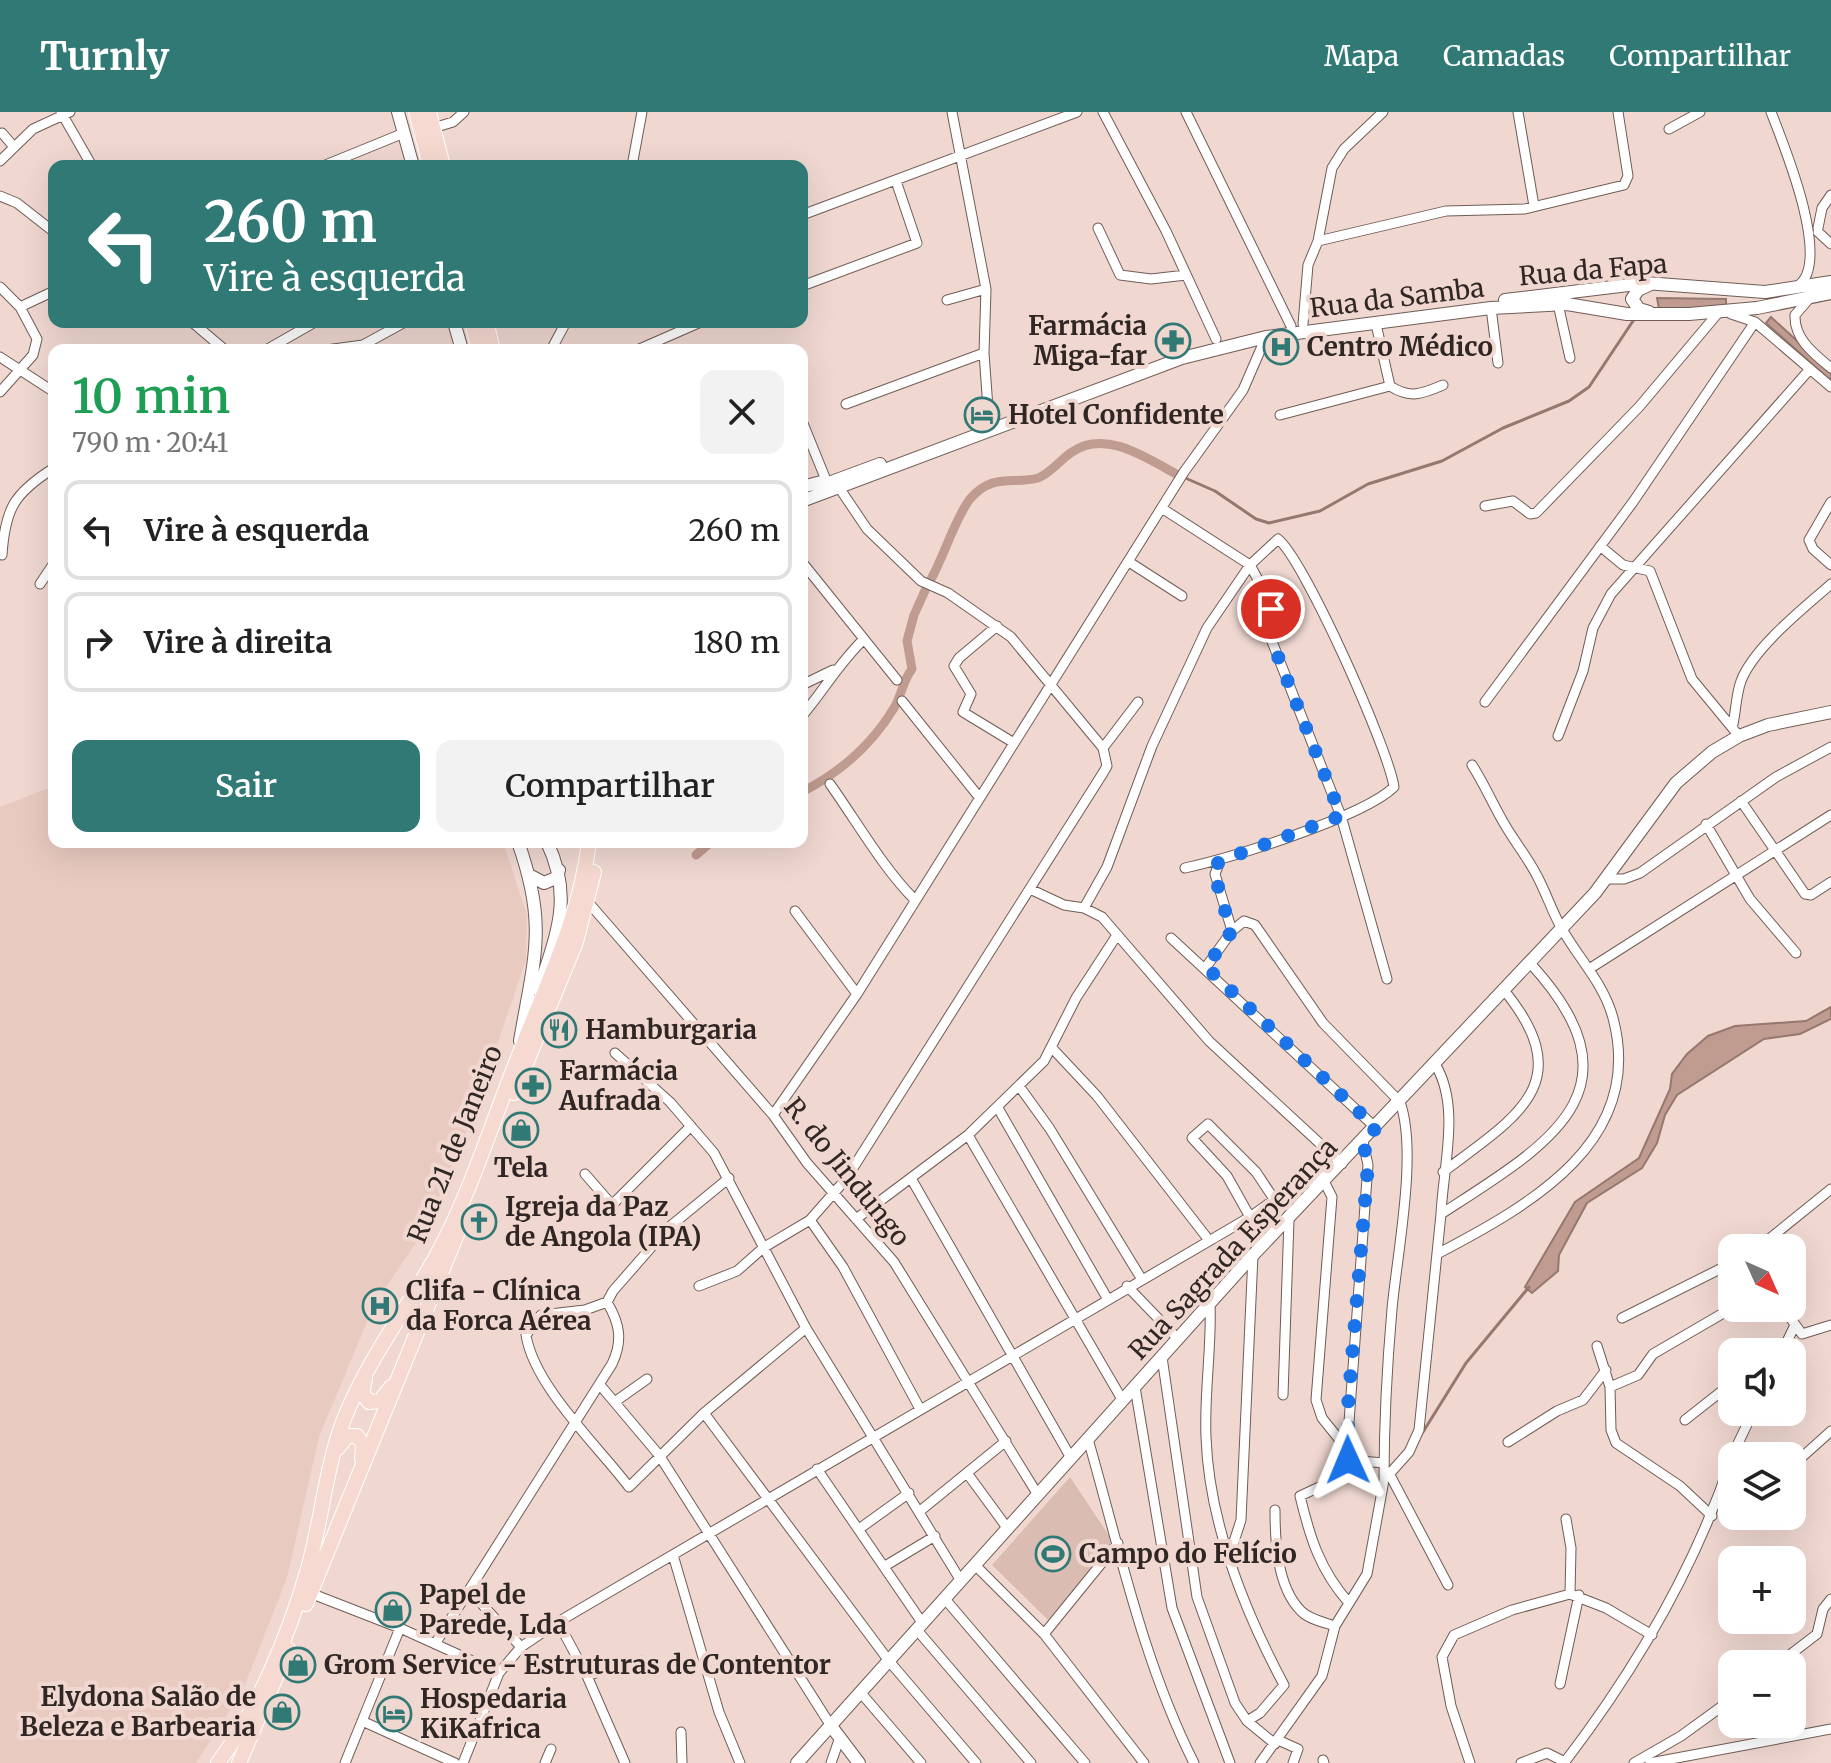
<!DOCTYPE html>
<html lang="pt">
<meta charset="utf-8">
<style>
body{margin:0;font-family:Merriweather,serif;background:#f2f2f2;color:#222;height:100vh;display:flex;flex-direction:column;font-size:30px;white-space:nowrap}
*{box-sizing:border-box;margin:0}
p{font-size:26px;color:#767676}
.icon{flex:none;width:44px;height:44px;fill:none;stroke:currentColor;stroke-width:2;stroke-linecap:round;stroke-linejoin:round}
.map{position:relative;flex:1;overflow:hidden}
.side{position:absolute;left:48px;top:232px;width:760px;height:504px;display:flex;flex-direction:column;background:#fff;border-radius:16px;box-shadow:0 8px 32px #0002}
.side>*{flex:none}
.hud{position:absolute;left:48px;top:48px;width:760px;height:168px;border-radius:16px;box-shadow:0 8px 32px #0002;background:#317974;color:#fff;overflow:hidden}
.needle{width:52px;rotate:135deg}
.fabs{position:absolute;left:1718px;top:1122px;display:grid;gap:16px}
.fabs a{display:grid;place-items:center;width:88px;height:88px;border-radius:16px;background:#fff;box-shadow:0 8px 32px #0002;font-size:40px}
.pin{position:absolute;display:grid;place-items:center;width:68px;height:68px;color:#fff;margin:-34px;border:4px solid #fff;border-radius:50%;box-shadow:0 2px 8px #0007}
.me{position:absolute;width:88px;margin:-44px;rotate:359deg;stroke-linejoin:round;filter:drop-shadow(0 0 6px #0008)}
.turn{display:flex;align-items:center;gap:28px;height:168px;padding:0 24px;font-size:36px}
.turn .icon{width:104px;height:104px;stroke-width:2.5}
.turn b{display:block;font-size:56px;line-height:68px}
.round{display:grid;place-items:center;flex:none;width:84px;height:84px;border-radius:16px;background:#f2f2f2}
.headline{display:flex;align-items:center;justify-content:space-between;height:136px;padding:0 24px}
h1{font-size:48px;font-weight:600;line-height:60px;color:#1e9e55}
.action{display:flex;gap:16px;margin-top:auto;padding:16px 24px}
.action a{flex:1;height:92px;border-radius:16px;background:#317974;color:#fff;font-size:32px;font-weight:600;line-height:92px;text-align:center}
.action a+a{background:#f2f2f2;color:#222}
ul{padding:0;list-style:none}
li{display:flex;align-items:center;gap:24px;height:100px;margin:0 16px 12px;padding:0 8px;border:4px solid #e0e0e0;border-radius:16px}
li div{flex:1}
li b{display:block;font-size:30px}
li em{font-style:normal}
header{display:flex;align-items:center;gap:48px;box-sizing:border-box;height:112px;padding:0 40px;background:#317974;color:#fff}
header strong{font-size:38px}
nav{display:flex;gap:44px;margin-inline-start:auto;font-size:28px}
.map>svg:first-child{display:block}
.built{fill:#e9cac0}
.green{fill:#dbbcb2}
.water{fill:#c09b8f;stroke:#95786f;stroke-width:2}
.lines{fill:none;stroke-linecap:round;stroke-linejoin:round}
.stream{stroke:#95786f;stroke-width:3}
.canal{stroke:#c09b8f;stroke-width:9}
.street-casing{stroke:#705c55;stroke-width:11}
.secondary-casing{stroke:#705c55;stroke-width:14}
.primary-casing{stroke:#fff;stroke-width:16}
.street{stroke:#fff;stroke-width:9}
.secondary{stroke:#fff;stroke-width:12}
.primary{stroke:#f6dad1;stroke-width:14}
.route{stroke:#1a73e8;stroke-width:14;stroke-dasharray:0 25.2}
.labels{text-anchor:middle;stroke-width:8;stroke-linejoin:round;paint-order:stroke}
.street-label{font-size:26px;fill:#302725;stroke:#f0d8d1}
.poi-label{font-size:26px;font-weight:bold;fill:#302725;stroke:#f0d8d1;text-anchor:start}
</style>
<header>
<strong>Turnly</strong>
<nav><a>Mapa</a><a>Camadas</a><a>Compartilhar</a></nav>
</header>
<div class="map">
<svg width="1831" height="1651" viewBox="0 0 1831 1651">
<rect width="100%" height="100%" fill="#f0d8d1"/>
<path class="built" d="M54 674V730H503L527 803 526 848 473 1003 431 1109 375 1191 319 1325 287 1466 242 1580 196 1651H0V695Z"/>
<path class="green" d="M1070 1365 1114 1431 1048 1508 992 1453Z"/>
<path class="water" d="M1657 186 1726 187V195L1659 197Z
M1771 205 1831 260V269L1766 211Z
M1831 895V907L1800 922 1764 927 1677 983 1665 1003 1657 1031 1642 1056 1587 1091 1559 1143 1558 1159 1532 1181 1525 1175 1575 1090 1639 1046 1670 977 1672 962 1687 942 1708 924 1735 914 1806 909Z"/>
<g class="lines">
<path class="stream" d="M1183 365 1215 379 1256 407 1269 411 1320 399 1368 372 1442 349 1503 316 1569 289 1589 275 1635 206
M1423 1320 1466 1251 1529 1175"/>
<path class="canal" d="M930 469C943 447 955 406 970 387 993 360 1013 373 1038 366 1050 362 1061 347 1072 340 1106 316 1149 348 1180 364
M802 680C841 660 871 634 894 596 902 583 902 570 912 557L907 529 914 503 928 472
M696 743 711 730"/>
<g class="street-casing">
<path id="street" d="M61 0 92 54
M952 0 986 177 984 241 989 310
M1103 0 1166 119 1216 227
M1186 0 1291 214
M1518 0 1534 94
M1771 0C1785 36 1831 148 1799 173
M433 16 453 10 464 0
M1669 17 1700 0
M2 21 14 35
M0 49 33 17 70 0
M323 54 404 21
M632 54 642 0
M0 84 17 91 54 120
M802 103 1077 0
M1098 116 1120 163 1151 167 1186 163
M1818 116 1822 96 1831 83
M1818 120 1831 132
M1318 129 1446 99 1525 97 1624 73 1628 64 1618 0
M802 174 917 131 896 69
M0 175 20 195 37 227 33 243 0 280
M947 188 986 177
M1808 188 1795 203C1794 227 1814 242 1831 256
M1558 192 1570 246
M20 195 54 179
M1491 196 1498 251
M1731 202 1755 210 1831 275
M192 210 225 238
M1303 212 1308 153 1318 129 1332 56 1344 37 1383 0
M1376 212 1390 274
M266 238 315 210
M326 238 363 233 405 210
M551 238 566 210
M637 238 701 210
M0 245 54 280
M846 292 984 241
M1280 303 1390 274C1410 287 1422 282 1443 273
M802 309 826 368
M840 377 867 417 921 469 948 481 1011 525 1103 636 1107 654 1103 661 846 1067 810 1108 843 1155 920 1297
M1831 390 1809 428 1813 437 1831 453
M1485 394 1513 389 1530 402 1536 401 1639 295 1718 201
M1163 397 1250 453 1268 486 1269 522 1341 704 1387 867
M1600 434 1623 453 1650 459 1692 567 1739 624
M2 443C5 397 14 381 54 356
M802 450 897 568
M1129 450 1182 484
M40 472 54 451
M997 514 959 546 954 554 971 582 963 600 1014 631
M802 573 833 558
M902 589 979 685
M1485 590 1633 390 1755 210
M802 604C824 578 839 551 864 527
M1733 612C1736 598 1736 583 1741 569 1754 535 1804 496 1831 472
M1558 624 1583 559 1593 516 1611 482 1810 257
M1103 636 1138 590
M830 672C857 710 883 756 915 788
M1741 689 1805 782 1811 783 1831 770
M1706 712 1750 787 1796 841
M1605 767H1624L1640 761 1776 665 1831 635
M1032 778 1064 793 1084 796 1107 755 1152 634 1207 516 1250 453 1278 427C1304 447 1389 638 1394 675 1363 705 1231 746 1185 756
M588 790 773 1003 807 1051 894 1150 1038 1383
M1084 796 1102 805 1209 929 1342 1052
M795 799 857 882
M1232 819 1244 809 1255 813 1323 911 1400 990C1418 1040 1397 1142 1392 1197 1387 1254 1384 1310 1384 1368
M1171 826 1376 1016
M1206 855 1232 819 1215 762 1220 749
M1589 857 1831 703
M1052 936 1097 984 1208 1127
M615 941 670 990 714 1041 806 1216 961 1469
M1435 952C1461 994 1443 1055 1441 1102 1549 1032 1648 978 1529 850
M1019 974 1050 1017 1141 1166
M998 996 1107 1186
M773 1003 857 882 1184 360 1243 278 1266 225
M968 1023 1123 1289
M1363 1030 1368 1053 1347 1337 1348 1348 1384 1351
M1443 1060C1518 1004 1580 970 1503 877
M585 1062 612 1093 691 1014
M912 1068 1071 1346
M1325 1071 1332 1085 1316 1288 1322 1306 1347 1337
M1250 1105 1227 1064 1192 1026 1208 1012 1256 1060 1274 1087
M856 1107 968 1023 1044 949 1076 886 1117 823
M1758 1136 1831 1077
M1439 1141C1530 1093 1646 1029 1613 906 1604 872 1579 847 1562 817 1552 800 1546 780 1536 762 1526 743 1511 725 1501 706 1491 688 1483 670 1472 653
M699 1174 737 1159 763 1136 810 1108
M1127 1174 1178 1227
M607 1190 585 1198 541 1203 526 1223C534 1274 598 1334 629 1375L704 1301 806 1216
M1210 1191C1212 1235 1204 1280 1206 1325 1209 1411 1244 1498 1284 1573L1260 1601 1247 1609
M1783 1196 1802 1222 1831 1213
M1622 1206 1732 1151
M1597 1234 1610 1275 1611 1318 1616 1331 1680 1374 1712 1404
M1782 1240 1794 1215
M1162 1245 1197 1485 1235 1591 1247 1609 1275 1632
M600 1273 659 1343 831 1614
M1135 1275 1172 1496 1230 1651
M1610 1275 1638 1263 1653 1242 1732 1196
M1283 1283 1289 1108
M616 1289 647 1267
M704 1301 889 1549 976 1651
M1685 1308 1732 1271
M1088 1327C1119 1435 1143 1550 1194 1651
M1508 1330 1557 1299 1583 1288 1606 1258
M1732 1344 1753 1300
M1348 1348 1345 1363 1300 1384C1310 1426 1320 1458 1349 1491
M1792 1354 1831 1319
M817 1357 923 1512
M967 1361 1008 1417
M1390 1363 1448 1473
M1275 1398C1275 1429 1277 1475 1301 1499 1310 1508 1324 1510 1335 1514
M920 1399 1006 1329
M1566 1407 1571 1436 1570 1482
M859 1417 909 1381
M673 1443 719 1600 740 1651
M1229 1445 1241 1408 1253 1143
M975 1453 1044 1522 1144 1651
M885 1454 935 1424
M469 1478 521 1535
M310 1481 400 1516 499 1561
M945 1487 1085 1651
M558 1510 587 1564 625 1651
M917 1518 1031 1651
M1044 1522 1118 1431
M435 1532 612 1252C623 1229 620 1212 607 1190L613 1179 668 1116 729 1066
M1778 1552 1817 1522 1823 1497 1831 1487
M587 1564 619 1552 641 1549
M1560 1572 1579 1483
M861 1581 921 1651
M362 1609 455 1651
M681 1620 682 1651
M1278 1628 1298 1637 1293 1651
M1323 1648 1324 1651
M345 1651 400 1516
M463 1651 499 1561 521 1535 558 1510 1250 1105 1288 1078 1327 1063
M545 1651 551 1637
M831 1651 839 1628
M1260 1651 1322 1564 1335 1514 1367 1462 1384 1368 1409 1340 1419 1318 1441 1102
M1470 1651 1451 1594 1442 1545 1454 1523 1512 1498 1570 1482 1606 1496 1652 1523
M1521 1651 1547 1641 1565 1650
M1564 1651C1636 1557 1695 1457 1732 1345
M1634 1651 1681 1624 1732 1587
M1650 1651 1831 1617"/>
</g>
<g class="secondary-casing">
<path id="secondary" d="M398 0 413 54
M1505 188 1645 171 1765 180 1831 170
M1649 200 1639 197 1632 187 1638 178 1649 173
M454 210 462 238
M802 375 825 369
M818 375 880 352
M802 389 1182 246 1266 225 1491 196 1567 192 1627 202H1689L1757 196 1831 181
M518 730C548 814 534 846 520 929
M529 763 544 771 556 766 559 758
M539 878C556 822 574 787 547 730
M831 1614 859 1651
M797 1651 1253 1143 1595 781 1676 671 1712 640 1739 624 1768 613 1831 600"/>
</g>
<g class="primary-casing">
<path id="primary" d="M416 0 430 54
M429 0 443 54
M472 210 479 238
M486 210 493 238
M514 981 576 830 594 760
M365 1267 362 1281 369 1290 380 1289 391 1275
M338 1336 347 1324H357L363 1332 362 1347
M306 1492 460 1115
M218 1651C258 1597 288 1525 307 1460 322 1409 325 1357 344 1307 369 1245 408 1196 439 1139 471 1079 492 1011 517 948 544 877 580 807 589 730
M239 1651 288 1537"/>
</g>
<use href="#street" class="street"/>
<use href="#secondary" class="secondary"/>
<use href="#primary" class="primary"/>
</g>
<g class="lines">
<path class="route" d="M1271 497 1269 522 1341 704 1220 749 1215 754 1219 781 1232 819 1206 855 1376 1016 1363 1030 1368 1053 1348 1294V1348"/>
</g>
<defs>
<g id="pharmacy-ring" transform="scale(1.8)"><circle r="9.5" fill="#f0d8d1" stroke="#317974" stroke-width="1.5"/><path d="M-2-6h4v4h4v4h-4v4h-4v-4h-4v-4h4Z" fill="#317974"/></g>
<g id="hospital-ring" transform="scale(1.8)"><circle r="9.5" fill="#f0d8d1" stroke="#317974" stroke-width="1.5"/><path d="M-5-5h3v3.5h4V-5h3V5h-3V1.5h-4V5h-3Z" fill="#317974"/></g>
<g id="hotel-ring" transform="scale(1.8)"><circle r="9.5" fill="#f0d8d1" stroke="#317974" stroke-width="1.5"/><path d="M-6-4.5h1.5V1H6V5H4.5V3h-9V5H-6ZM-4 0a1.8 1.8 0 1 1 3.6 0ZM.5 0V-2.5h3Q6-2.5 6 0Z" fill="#317974"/></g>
<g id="restaurant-ring" transform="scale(1.8)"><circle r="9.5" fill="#f0d8d1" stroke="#317974" stroke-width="1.5"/><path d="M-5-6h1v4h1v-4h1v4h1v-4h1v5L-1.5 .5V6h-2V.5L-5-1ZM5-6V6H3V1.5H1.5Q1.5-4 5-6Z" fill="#317974"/></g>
<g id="shop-ring" transform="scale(1.8)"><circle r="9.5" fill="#f0d8d1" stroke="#317974" stroke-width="1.5"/><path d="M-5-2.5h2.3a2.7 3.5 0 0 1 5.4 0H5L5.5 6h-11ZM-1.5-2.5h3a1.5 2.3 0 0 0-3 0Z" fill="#317974"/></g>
<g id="church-ring" transform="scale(1.8)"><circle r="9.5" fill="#f0d8d1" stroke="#317974" stroke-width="1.5"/><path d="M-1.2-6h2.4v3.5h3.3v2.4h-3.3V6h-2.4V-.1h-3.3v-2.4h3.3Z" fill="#317974"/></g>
<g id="stadium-ring" transform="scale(1.8)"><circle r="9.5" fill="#f0d8d1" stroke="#317974" stroke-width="1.5"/><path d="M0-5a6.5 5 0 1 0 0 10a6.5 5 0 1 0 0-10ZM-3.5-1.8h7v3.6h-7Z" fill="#317974"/></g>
</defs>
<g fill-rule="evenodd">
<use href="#pharmacy-ring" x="1173" y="229"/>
<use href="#hospital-ring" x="1281" y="235"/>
<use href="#hotel-ring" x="982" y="303"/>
<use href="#restaurant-ring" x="559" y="918"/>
<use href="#pharmacy-ring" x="533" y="974"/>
<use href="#shop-ring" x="521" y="1018"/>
<use href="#church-ring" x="479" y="1110"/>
<use href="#hospital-ring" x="380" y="1194"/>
<use href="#stadium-ring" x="1053" y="1442"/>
<use href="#shop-ring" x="393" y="1498"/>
<use href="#shop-ring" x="298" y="1553"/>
<use href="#shop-ring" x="282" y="1600"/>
<use href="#hotel-ring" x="394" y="1602"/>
</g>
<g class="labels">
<g class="street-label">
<text transform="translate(1593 158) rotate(-5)" y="9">Rua da Fapa</text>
<text transform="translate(1397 186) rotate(-7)" y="9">Rua da Samba</text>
<text transform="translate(455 1032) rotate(-68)" y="9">Rua 21 de Janeiro</text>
<text transform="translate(847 1060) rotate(51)" y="9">R. do Jindungo</text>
<text transform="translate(1233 1137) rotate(-47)" y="9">Rua Sagrada Esperança</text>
</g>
<g class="poi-label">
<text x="1147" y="223" text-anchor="end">Farmácia<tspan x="1147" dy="30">Miga-far</tspan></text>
<text x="1307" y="244">Centro Médico</text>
<text x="1008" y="312">Hotel Confidente</text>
<text x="585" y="927">Hamburgaria</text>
<text x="559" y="968">Farmácia<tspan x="559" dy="30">Aufrada</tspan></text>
<text x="521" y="1065" text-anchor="middle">Tela</text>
<text x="505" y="1104">Igreja da Paz<tspan x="505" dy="30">de Angola (IPA)</tspan></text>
<text x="406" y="1188">Clifa - Clínica<tspan x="406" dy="30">da Forca Aérea</tspan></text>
<text x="1079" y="1451">Campo do Felício</text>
<text x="419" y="1492">Papel de<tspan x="419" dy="30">Parede, Lda</tspan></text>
<text x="324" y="1562">Grom Service - Estruturas de Contentor</text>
<text x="256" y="1594" text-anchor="end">Elydona Salão de<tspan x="256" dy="30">Beleza e Barbearia</tspan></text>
<text x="420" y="1596">Hospedaria<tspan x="420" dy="30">KiKafrica</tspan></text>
</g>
</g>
</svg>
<div class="fabs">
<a><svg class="needle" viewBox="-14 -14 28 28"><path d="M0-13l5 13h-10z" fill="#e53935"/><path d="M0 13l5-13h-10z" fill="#767676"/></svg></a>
<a><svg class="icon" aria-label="sound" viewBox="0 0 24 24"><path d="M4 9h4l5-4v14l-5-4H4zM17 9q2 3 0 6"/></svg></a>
<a><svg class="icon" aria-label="layers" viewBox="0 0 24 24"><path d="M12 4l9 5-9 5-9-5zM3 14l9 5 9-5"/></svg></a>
<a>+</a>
<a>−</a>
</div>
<div class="pin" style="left:1271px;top:497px;background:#d93025"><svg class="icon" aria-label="arrive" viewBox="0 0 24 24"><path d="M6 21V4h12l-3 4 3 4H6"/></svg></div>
<svg class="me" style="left:1348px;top:1348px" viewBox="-20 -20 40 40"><path d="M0-17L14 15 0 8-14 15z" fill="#1a73e8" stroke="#fff" stroke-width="4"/></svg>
<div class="hud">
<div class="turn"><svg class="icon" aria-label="left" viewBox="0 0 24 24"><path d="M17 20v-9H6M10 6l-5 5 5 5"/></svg><div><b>260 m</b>Vire à esquerda</div></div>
</div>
<section class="side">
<div class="headline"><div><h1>10 min</h1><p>790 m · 20:41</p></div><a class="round"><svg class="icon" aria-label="close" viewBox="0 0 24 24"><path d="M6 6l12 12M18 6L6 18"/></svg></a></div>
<ul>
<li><svg class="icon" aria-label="left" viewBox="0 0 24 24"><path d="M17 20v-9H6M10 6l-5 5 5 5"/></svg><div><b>Vire à esquerda</b></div><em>260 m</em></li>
<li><svg class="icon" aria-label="right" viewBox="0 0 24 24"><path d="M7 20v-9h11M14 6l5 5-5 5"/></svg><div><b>Vire à direita</b></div><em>180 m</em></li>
</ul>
<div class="action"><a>Sair</a><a>Compartilhar</a></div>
</section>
</div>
